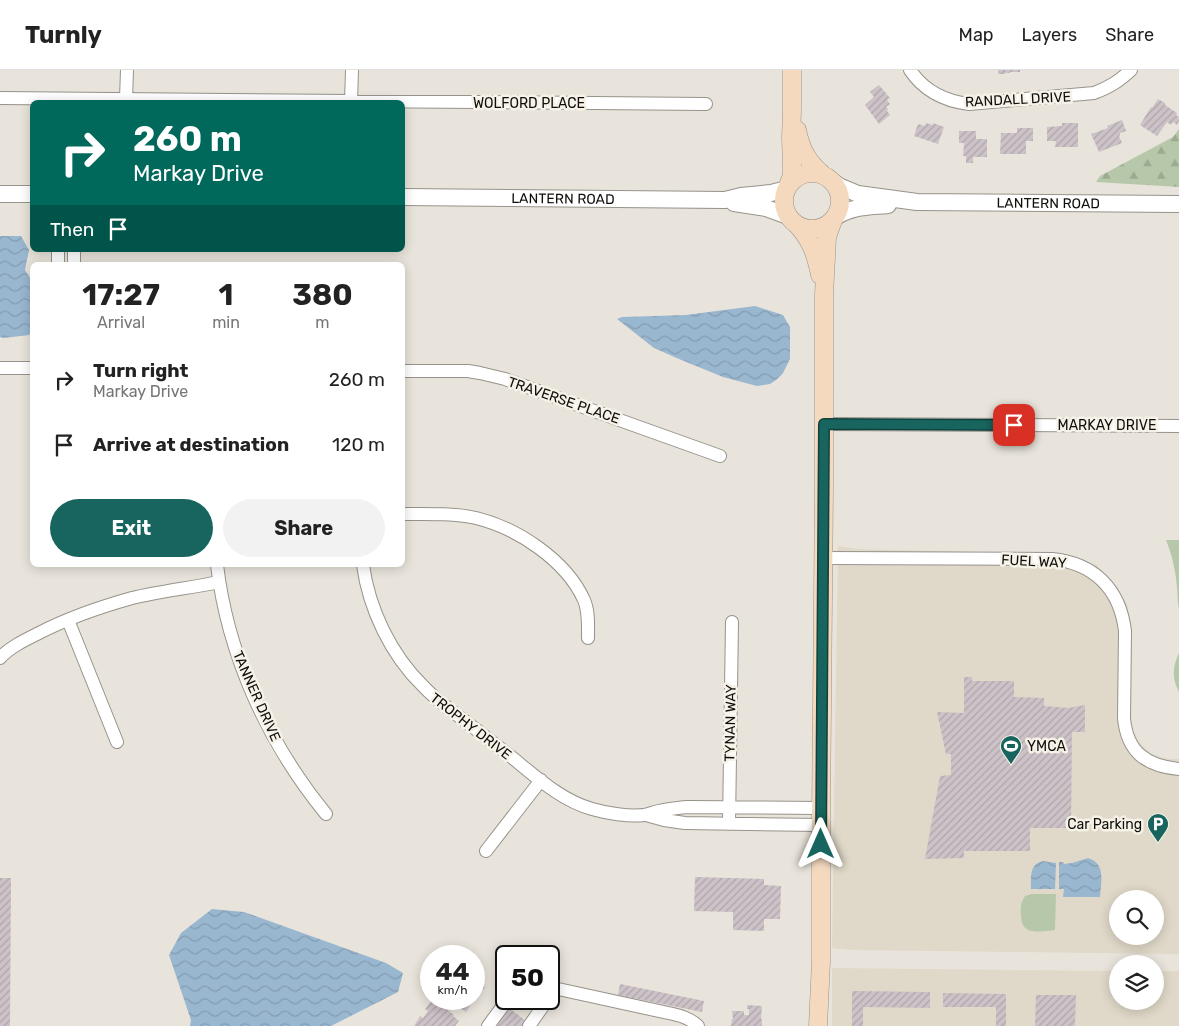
<!DOCTYPE html>
<style>
body{margin:0;font-family:Rubik,sans-serif;background:#f2f2f2;color:#222;height:100vh;display:flex;flex-direction:column;font-size:19px;white-space:nowrap}
*{box-sizing:border-box;margin:0}
p{font-size:16px;color:#767676}
.icon{flex:none;width:28px;height:28px;fill:none;stroke:currentColor;stroke-width:2;stroke-linecap:round;stroke-linejoin:round}
.map{position:relative;flex:1;overflow:hidden}
.panel{position:absolute;left:30px;top:192px;width:375px;height:305px;display:flex;flex-direction:column;background:#fff;border-radius:8px;box-shadow:0 2px 12px #0003}
.panel>*{flex:none}
.top-card{position:absolute;left:30px;top:30px;width:375px;height:152px;border-radius:8px;box-shadow:0 2px 12px #0003;background:#00695c;color:#fff;overflow:hidden}
.fabs{position:absolute;left:1109px;top:820px;display:grid;gap:10px}
.fabs a{display:grid;place-items:center;width:55px;height:55px;border-radius:50%;background:#fff;box-shadow:0 2px 12px #0003;font-size:25px}
.speed{position:absolute;left:420px;top:875px;display:flex;gap:10px;font-size:25px;font-weight:700;text-align:center}
.speed>*{display:grid;place-content:center;width:65px;height:65px;border-radius:50%;background:#fff;box-shadow:0 2px 12px #0003;line-height:1}
.speed small{font-size:12px;font-weight:400}
.speed .limit{border:2px solid #111;border-radius:8px;background:#fff;color:#111}
.pin{position:absolute;display:grid;place-items:center;width:42px;height:42px;color:#fff;margin:-21px;border-radius:10px;box-shadow:0 2px 8px #0006}
.me{position:absolute;width:55px;margin:-28px;rotate:0deg;stroke-linejoin:round;filter:drop-shadow(0 0 4px #0008)}
.turn{display:flex;align-items:center;gap:18px;height:105px;padding:0 20px;font-size:22px}
.turn .icon{width:65px;height:65px;stroke-width:2.5}
.turn b{display:block;font-size:35px;line-height:42px}
.then{display:flex;align-items:center;height:48px;padding:0 20px;background:#0003;gap:10px;font-size:19px}
.eta{display:flex;justify-content:space-evenly;align-items:center;height:85px;text-align:center}
.eta b{font-size:30px;font-weight:700;line-height:35px}
.cta{display:flex;gap:10px;margin-top:auto;padding:10px 20px}
.cta a{flex:1;height:58px;border-radius:30px;background:#18645e;color:#fff;font-size:20px;font-weight:700;line-height:58px;text-align:center}
.cta a+a{background:#f2f2f2;color:#222}
ul{padding:0;list-style:none}
li{display:flex;align-items:center;gap:15px;height:65px;padding:0 20px}
li div{flex:1}
li b{display:block;font-size:19px}
li em{font-style:normal}
header{display:flex;align-items:center;gap:30px;box-sizing:border-box;height:70px;padding:0 25px;background:#fff;border-bottom:1px solid #e0e0e0}
header strong{font-size:24px}
nav{display:flex;gap:28px;margin-inline-start:auto;font-size:18px}
.map>svg:first-child{display:block}
.built{fill:#e0d9c9;fill-rule:evenodd}
.green{fill:#b6c8a9}
.forest{fill:url(#forest-firs)}
.water{fill:url(#water-waves)}
.building{fill:url(#building-hatch)}
.lines{fill:none;stroke-linecap:round;stroke-linejoin:round}
.minor-casing{stroke:#97938b;stroke-width:14}
.tertiary-casing{stroke:#97938b;stroke-width:18}
.secondary-casing{stroke:#97938b;stroke-width:19}
.minor{stroke:#fff;stroke-width:12}
.tertiary{stroke:#fff;stroke-width:16}
.secondary{stroke:#f5d9bf;stroke-width:18}
.route-casing{stroke:#10413d;stroke-width:12}
.route{stroke:#18645e;stroke-width:9}
.labels{text-anchor:middle;stroke-width:5;stroke-linejoin:round;paint-order:stroke}
.street-label{font-size:14px;fill:#0f0e0b;stroke:#f6f2e8}
.poi-label{font-size:14px;fill:#0f0e0b;stroke:#f6f2e8;text-anchor:start}
</style>
<header>
<strong>Turnly</strong>
<nav><a>Map</a><a>Layers</a><a>Share</a></nav>
</header>
<div class="map">
<svg width="1179" height="956" viewBox="0 0 1179 956">
<defs>
<pattern id="forest-firs" width="22" height="20" patternUnits="userSpaceOnUse" patternTransform="scale(1.25)"><rect width="22" height="20" fill="#b6c8a9"/><path d="M5 1l3.5 6h-7zM16 11l3.5 6h-7z" fill="#9bab90"/></pattern>
<pattern id="water-waves" width="16" height="10" patternUnits="userSpaceOnUse" patternTransform="scale(1.25)"><rect width="16" height="10" fill="#9ab7d0"/><path d="M0 5q4-4 8 0t8 0" fill="none" stroke="#849cb1"/></pattern>
<pattern id="building-hatch" width="6" height="6" patternUnits="userSpaceOnUse" patternTransform="scale(1.25)"><rect width="6" height="6" fill="#ccc2c7"/><path d="M-1 1l2-2M0 6l6-6M5 7l2-2" fill="none" stroke="#aea6aa"/></pattern>
</defs>
<rect width="100%" height="100%" fill="#e8e4db"/>
<path class="built" d="M838 476 858 479 1063 484 1097 495 1117 517 1127 534 1132 560 1131 648 1133 660 1140 673 1153 685 1169 689H1179V884L849 880 832 878ZM1118 829H1155V866H1118Z
M832 898 1117 901 1118 931H1155V901H1179V956H832Z"/>
<path class="green" d="M1166 470H1179V539C1177 532 1178 525 1177 518 1176 502 1172 485 1166 470Z
M1179 583V622C1172 609 1172 597 1179 583Z
M1032 824H1056L1055 860C1040 861 1021 867 1021 845 1020 838 1021 832 1025 826Z"/>
<path class="forest" d="M1179 59V117L1096 112 1100 106 1173 67Z"/>
<path class="water" d="M0 166H21L29 180 25 200 32 211V261L29 265 4 268 0 267Z
M755 236 783 245 790 257V289L783 303 776 310 770 314 757 316 723 307 679 289 654 278 617 249 622 247 686 245Z
M1088 788C1106 793 1101 812 1100 827H1063L1064 819H1059V792H1063L1064 794 1072 793Z
M1043 791 1056 793 1055 819H1031C1031 807 1029 794 1043 791Z
M212 839 244 842 386 893 403 903 398 922 331 956H190L191 950 169 885 181 863Z"/>
<path class="building" d="M998 0H1020V2H1010V3H1005V4H998Z
M879 15 890 28 887 30 890 34 886 37 888 39 887 41 890 45 879 54 865 35 874 27 870 22Z
M1158 29 1165 33V35L1177 43 1176 45 1179 47V51L1177 55 1173 52 1171 55 1167 52 1157 66 1140 55 1151 37 1152 38Z
M1122 50 1126 61 1120 63V65L1119 66 1122 73 1099 82 1091 64 1108 58 1107 56Z
M926 53 933 55V53L944 57 938 74 914 66 918 54 925 56Z
M1062 53H1078V77H1055L1056 71H1047V57L1062 56Z
M1017 58H1033V71H1026V84H1000L1001 63H1017Z
M959 61H976V69H987V87H973V93H966V86H963L964 73H959Z
M964 607H972V611H1014V627L1044 628V636L1068 638 1085 635V662H1072L1071 758H1030V781H964V788L925 789 940 706 951 705V684H946L937 642 964 643Z
M695 807 764 809V815L781 816 780 849H764V861L733 860V842L694 841Z
M0 808H11L10 956H0Z
M474 909 485 917 478 926 475 924 474 926Z
M620 914 704 931 702 942 618 925Z
M852 921 930 922V938L863 937V956H852Z
M943 923 1006 924V956H996V937H943Z
M1036 925H1076L1075 956H1035Z
M433 929H472L470 931 472 933 466 942 449 930 444 937 454 945 453 946 459 951 455 956H414L420 946 423 948 428 941 425 939Z
M747 935 762 936 761 949H762V956H731L732 949H733L732 941H744V945H749V939H747Z
M509 938 526 951 522 956H496Z"/>
<g class="lines">
<g class="minor-casing">
<path id="minor" d="M910 0C924 21 944 31 969 34L1094 23C1110 17 1119 11 1131 0
M0 28 706 34
M126 29 127 0
M351 32 352 0
M58 195V180
M74 195V180
M0 298H32
M402 301H468L480 303 505 309 720 386
M824 354 1179 356
M402 444C427 444 452 443 476 448 517 458 566 490 584 530 589 541 588 555 588 568
M823 488 1052 489C1094 493 1120 519 1125 561L1124 648C1127 682 1146 696 1179 699
M217 495C228 586 268 673 326 744
M363 495C369 539 391 585 423 616 434 628 448 638 461 648 477 660 493 673 509 685 534 705 560 730 592 739 606 743 629 747 644 745 649 744 654 742 659 741 668 739 677 738 686 737L821 738
M68 550 117 672
M0 588C10 577 25 570 39 563 68 548 100 537 132 528 161 521 190 518 219 512
M646 745 664 750 685 753 821 755
M729 754 732 552
M486 781 541 710
M549 917 673 944C683 946 691 949 698 956
M488 956 508 929
M529 956 548 929"/>
</g>
<g class="tertiary-casing">
<g id="tertiary">
<path id="s1" d="M832 111 839 116 858 124 917 132 1179 134"/>
<path d="M0 124H32"/>
<path id="s2" d="M402 127 725 130 741 126 771 123 787 119"/>
<path d="M734 133 766 138 788 146"/>
<path d="M835 147C853 136 868 137 888 135"/>
</g>
</g>
<g class="secondary-casing">
<path id="secondary" d="M797 60C801 79 807 91 822 104
M784 131a28 28 0 1 1 56 0a28 28 0 1 1-56 0Z
M788 116 792 105V97L791 68 792 40V0
M796 154C811 169 816 185 820 205
M818 956 821 891V747L824 417V225L827 167 833 150"/>
</g>
<use href="#minor" class="minor"/>
<use href="#tertiary" class="tertiary"/>
<use href="#secondary" class="secondary"/>
</g>
<g class="lines">
<g class="route-casing">
<path id="route" d="M821 774 824 354 1014 355"/>
</g>
<use href="#route" class="route"/>
</g>
<defs>
<g id="stadium-pin" transform="scale(1.125)"><path d="M0 17L-7.5 6A9.5 9.5 0 1 1 7.5 6Z" fill="#18645e" stroke="#f6f2e8"/><path d="M0-5a6.5 5 0 1 0 0 10a6.5 5 0 1 0 0-10ZM-3.5-1.8h7v3.6h-7Z" fill="#fff"/></g>
<g id="parking-pin" transform="scale(1.125)"><path d="M0 17L-7.5 6A9.5 9.5 0 1 1 7.5 6Z" fill="#18645e" stroke="#f6f2e8"/><path d="M-3.5-5.5H1a3.5 3.5 0 0 1 0 7H-1V5.5H-3.5ZM-1-3.4V-.6H.8a1.4 1.4 0 0 0 0-2.8Z" fill="#fff"/></g>
</defs>
<g fill-rule="evenodd">
<use href="#stadium-pin" x="1011" y="676"/>
<use href="#parking-pin" x="1158" y="754"/>
</g>
<g class="labels">
<g class="street-label">
<text transform="translate(1018 29) rotate(-3)" y="5">RANDALL DRIVE</text>
<text x="529" y="38">WOLFORD PLACE</text>
<text dy="5" stroke="none"><textPath href="#s2" startOffset="161">LANTERN ROAD</textPath></text>
<text dy="5" stroke="none"><textPath href="#s1" startOffset="220">LANTERN ROAD</textPath></text>
<text transform="translate(564 330) rotate(19)" y="5">TRAVERSE PLACE</text>
<text x="1107" y="360">MARKAY DRIVE</text>
<text transform="translate(1034 491) rotate(3)" y="5">FUEL WAY</text>
<text transform="translate(257 626) rotate(66)" y="5">TANNER DRIVE</text>
<text transform="translate(730 653) rotate(-89)" y="5">TYNAN WAY</text>
<text transform="translate(471 656) rotate(38)" y="5">TROPHY DRIVE</text>
</g>
<g class="poi-label">
<text x="1027" y="681">YMCA</text>
<text x="1142" y="759" text-anchor="end">Car Parking</text>
</g>
</g>
</svg>
<div class="fabs">
<a><svg class="icon" aria-label="search" viewBox="0 0 24 24"><circle cx="10" cy="10" r="6"/><path d="M15 15l6 6"/></svg></a>
<a><svg class="icon" aria-label="layers" viewBox="0 0 24 24"><path d="M12 4l9 5-9 5-9-5zM3 14l9 5 9-5"/></svg></a>
</div>
<div class="speed"><div>44<small>km/h</small></div><div class="limit">50</div></div>
<div class="pin" style="left:1014px;top:355px;background:#d93025"><svg class="icon" aria-label="arrive" viewBox="0 0 24 24"><path d="M6 21V4h12l-3 4 3 4H6"/></svg></div>
<svg class="me" style="left:821px;top:774px" viewBox="-20 -20 40 40"><path d="M0-17L14 15 0 8-14 15z" fill="#18645e" stroke="#fff" stroke-width="4"/></svg>
<div class="top-card">
<div class="turn"><svg class="icon" aria-label="right" viewBox="0 0 24 24"><path d="M7 20v-9h11M14 6l5 5-5 5"/></svg><div><b>260 m</b>Markay Drive</div></div>
<div class="then">Then<svg class="icon" aria-label="arrive" viewBox="0 0 24 24"><path d="M6 21V4h12l-3 4 3 4H6"/></svg></div>
</div>
<section class="panel">
<div class="eta">
<div><b>17:27</b><p>Arrival</p></div>
<div><b>1</b><p>min</p></div>
<div><b>380</b><p>m</p></div>
</div>
<ul>
<li><svg class="icon" aria-label="right" viewBox="0 0 24 24"><path d="M7 20v-9h11M14 6l5 5-5 5"/></svg><div><b>Turn right</b><p>Markay Drive</p></div><em>260 m</em></li>
<li><svg class="icon" aria-label="arrive" viewBox="0 0 24 24"><path d="M6 21V4h12l-3 4 3 4H6"/></svg><div><b>Arrive at destination</b></div><em>120 m</em></li>
</ul>
<div class="cta"><a>Exit</a><a>Share</a></div>
</section>
</div>
